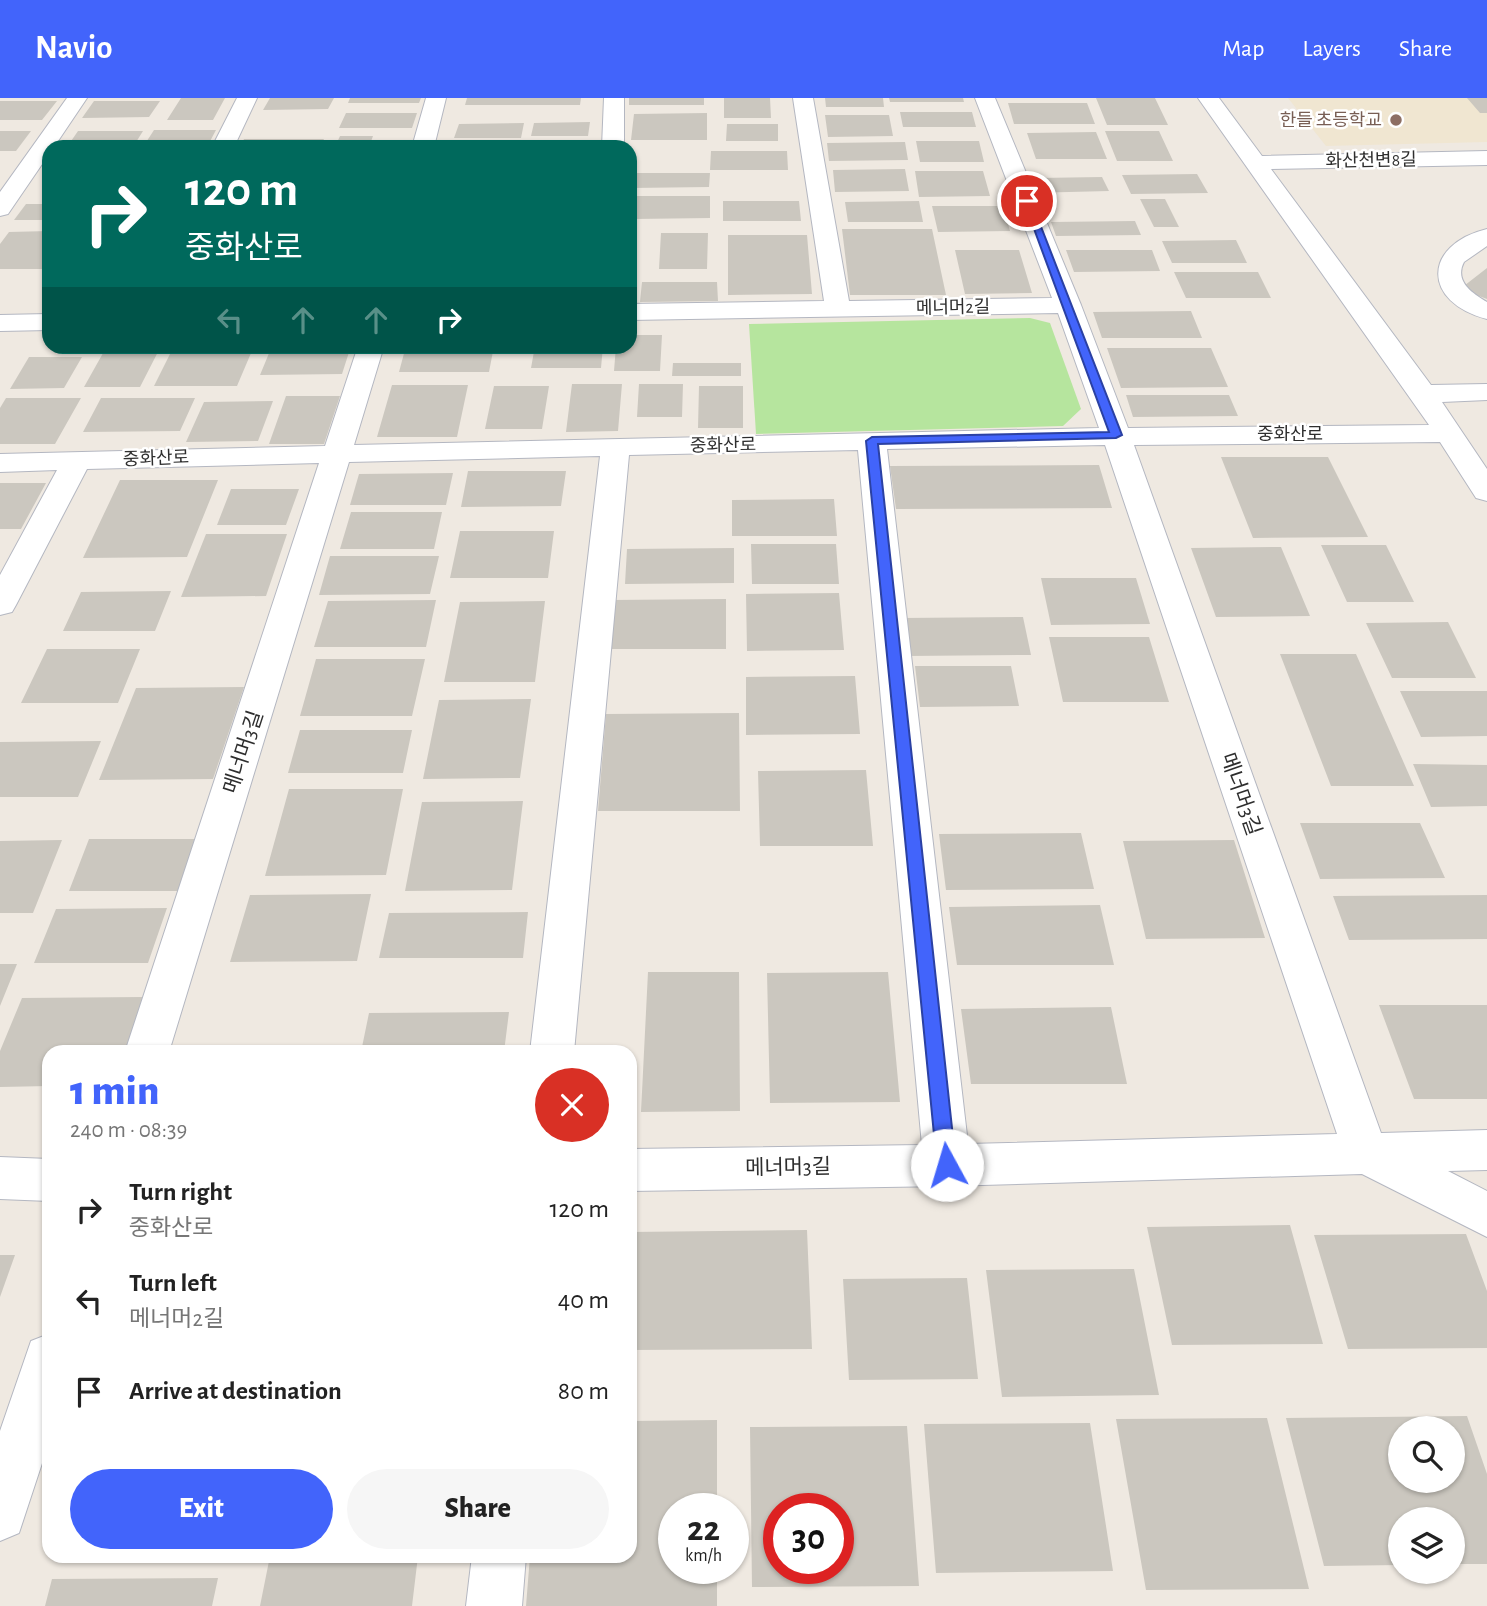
<!DOCTYPE html>
<meta charset="utf-8">
<style>
body{margin:0;font-family:"Alegreya Sans","Noto Sans KR",sans-serif;background:#f6f6f6;color:#222;height:100vh;display:flex;flex-direction:column;font-size:26px;white-space:nowrap}
*{box-sizing:border-box;margin:0}
p{font-size:23px;color:#767676}
.icon{flex:none;width:38px;height:38px;fill:none;stroke:currentColor;stroke-width:2;stroke-linecap:round;stroke-linejoin:round}
.map{position:relative;flex:1;overflow:hidden}
.side{position:absolute;left:42px;top:947px;width:595px;height:518px;display:flex;flex-direction:column;background:#fff;border-radius:21px;box-shadow:0 2px 5px #0004}
.side>*{flex:none}
.guide{position:absolute;left:42px;top:42px;width:595px;height:214px;border-radius:21px;box-shadow:0 2px 5px #0004;background:#00695c;color:#fff;overflow:hidden}
.controls{position:absolute;left:1388px;top:1318px;display:grid;gap:14px}
.controls a{display:grid;place-items:center;width:77px;height:77px;border-radius:50%;background:#fff;box-shadow:0 2px 5px #0004;font-size:35px}
.speed{position:absolute;left:658px;top:1395px;display:flex;gap:14px;font-size:35px;font-weight:700;text-align:center}
.speed>*{display:grid;place-content:center;width:91px;height:91px;border-radius:50%;background:#fff;box-shadow:0 2px 5px #0004;line-height:1}
.speed small{font-size:18px;font-weight:400}
.speed .limit{border:10px solid #d22;background:#fff;color:#111}
.pin{position:absolute;display:grid;place-items:center;width:60px;height:60px;color:#fff;margin:-30px;border:4px solid #fff;border-radius:50%;box-shadow:0 2px 7px #0007}
.me{position:absolute;width:77px;margin:-38px;rotate:354deg;stroke-linejoin:round;filter:drop-shadow(0 0 5px #0008)}
.turn{display:flex;align-items:center;gap:24px;height:147px;padding:0 28px;font-size:32px}
.turn .icon{width:91px;height:91px;stroke-width:2.5}
.turn b{display:block;font-size:49px;line-height:60px}
.lanes{display:flex;align-items:center;height:66px;padding:0 28px;background:#0003;justify-content:center;gap:35px;direction:ltr}
.lanes .off{opacity:.35}
.round{display:grid;place-items:center;flex:none;width:74px;height:74px;border-radius:37px;background:#f6f6f6}
.headline{display:flex;align-items:center;justify-content:space-between;height:119px;padding:0 28px}
h1{font-size:42px;font-weight:800;line-height:52px;color:#4264fb}
.primary-button{display:flex;gap:14px;margin-top:auto;padding:14px 28px}
.primary-button a{flex:1;height:80px;border-radius:42px;background:#4264fb;color:#fff;font-size:28px;font-weight:800;line-height:80px;text-align:center}
.primary-button a+a{background:#f6f6f6;color:#222}
ul{padding:0;list-style:none}
li{display:flex;align-items:center;gap:21px;height:91px;padding:0 28px}
li div{flex:1}
li b{display:block;font-size:26px}
li em{font-style:normal}
header{display:flex;align-items:center;gap:42px;box-sizing:border-box;height:98px;padding:0 35px;background:#4264fb;color:#fff}
header strong{font-size:33px}
nav{display:flex;gap:38px;margin-inline-start:auto;font-size:24px}
.map>svg:first-child{display:block}
.education{fill:#f0e6d1}
.green{fill:#b6e59e}
.building{fill:#cbc7bf;fill-rule:evenodd}
.lines{fill:none;stroke-linecap:round;stroke-linejoin:round}
.minor-casing{stroke:#b4b7c1;stroke-width:2}
.minor{fill:#fff;fill-rule:evenodd}
.route{fill:#4264fb;stroke:#2b41a3;stroke-width:2}
.education-dot{fill:#8d6e63;stroke:#fff;stroke-width:2.5}
.labels{text-anchor:middle;stroke-width:5;stroke-linejoin:round;paint-order:stroke}
.far-education-label{font-size:18px;fill:#785e54;stroke:#fff;text-anchor:end}
.far-street-label{font-size:18px;fill:#2e2e2e;stroke:#fff}
.street-label{font-size:21px;fill:#2e2e2e;stroke:#fff}
</style>
<header>
<strong>Navio</strong>
<nav><a>Map</a><a>Layers</a><a>Share</a></nav>
</header>
<div class="map">
<svg width="1487" height="1508" viewBox="0 0 1487 1508">
<rect width="100%" height="100%" fill="#efe9e1"/>
<path class="education" d="M1288 0H1487V44L1326 48Z"/>
<path class="green" d="M1030 220 1050 225 1081 311 1063 328 756 336 749 226Z"/>
<path class="building" d="M181 0H225L213 22H167Z
M270 0H334L328 11 263 12Z
M350 0H421L419 5H348Z
M467 0H581L580 7H465Z
M629 0H704V7H629Z
M724 0H770L771 20H724Z
M825 0H883L884 9H826Z
M889 0H963L964 4H890Z
M1096 0H1155L1168 27H1107Z
M1467 0H1487V15H1480Z
M0 3H57L42 22H0Z
M94 3H160L149 19 82 20Z
M1008 5H1087L1095 26H1014Z
M900 14H972L976 29H903Z
M346 15H417L412 30H339Z
M707 15V42H631L634 16Z
M825 17H889L893 38 828 39Z
M590 24 588 38H531L534 25Z
M524 25 521 40H454L459 26Z
M727 26H778V43H726Z
M154 32H216L207 49H143Z
M0 33H31L16 53H0Z
M78 33H143L133 49H67Z
M1105 33H1159L1173 63H1117Z
M1096 34 1107 61H1036L1027 35Z
M340 38H373L369 49H335Z
M244 41H324L320 49H240Z
M598 43 597 49H533L534 44Z
M916 43H979L984 64H920Z
M905 44 908 62 829 63 827 45Z
M711 53H787L788 72H710Z
M905 71 909 93 835 94 833 72Z
M915 73H983L990 98 919 99Z
M633 75H710L709 89 631 90Z
M1197 76 1208 95 1131 96 1122 77Z
M1102 79 1109 93 1029 95 1024 84 1038 80Z
M636 98H710V120L634 121Z
M1140 101H1165L1179 129H1154Z
M723 103H799L801 123H723Z
M919 103 923 124H848L845 104Z
M26 106H49V122H14Z
M932 108H1003L1010 133 938 134Z
M1135 123 1141 137 1056 138 1051 124Z
M842 131H932L946 197H850Z
M49 133V171H0V146L9 134Z
M661 135H708L707 171H659Z
M728 137H807L812 196 728 197Z
M1236 142 1247 165H1172L1162 143Z
M955 152H1019L1032 195 965 196Z
M1066 152H1152L1160 173 1074 174Z
M1487 170V201L1460 191Z
M1174 174H1258L1271 200H1186Z
M642 184H717L718 203 640 204Z
M1191 213 1202 240H1102L1093 214Z
M630 237H662L660 273H614L616 248H630Z
M107 248H161L140 289H84Z
M174 248H254L237 288H154Z
M272 248H351L342 276 260 277Z
M406 248H494L489 274H399Z
M535 248H603L601 270H531Z
M1107 250H1211L1228 289 1121 290Z
M29 259H82L64 290 10 291Z
M673 265H741V278H672Z
M572 286H622L618 333 566 334Z
M639 286H683L682 319H637Z
M392 287H468L457 339H377Z
M494 288H549L542 331H485Z
M699 288H743V330H698Z
M1126 297H1229L1238 318 1133 319Z
M286 298H340L324 346H269Z
M6 300H81L55 346H0V310Z
M101 300H195L180 333 83 334Z
M273 303 258 343 186 344 204 304Z
M1221 359H1328L1368 439 1253 440Z
M1099 367 1112 410 896 411 890 368Z
M468 373H566L561 408 461 409Z
M453 375 446 407H350L359 376Z
M120 382H218L187 459 83 460Z
M0 385H46L21 431H0Z
M231 391H299L286 427H217Z
M834 401 837 438H732V402Z
M351 414H442L434 451H340Z
M460 433H554L548 480H450Z
M206 436H287L266 498 181 499Z
M751 446H836L839 486H752Z
M1321 447H1386L1414 504H1347Z
M1281 449 1310 518 1216 519 1191 450Z
M734 450V485L625 486 627 451Z
M330 458H439L430 496 319 497Z
M1041 480H1136L1150 526 1051 527Z
M171 493 155 533H63L81 494Z
M839 495 844 552 747 553 746 496Z
M726 501V551H607L611 502Z
M436 502 426 549H314L328 503Z
M545 503 535 584H444L460 504Z
M1023 519 1031 557 907 558 902 520Z
M1448 524 1476 580H1392L1366 525Z
M1049 539H1149L1169 604H1063Z
M47 551H140L118 605H21Z
M1280 556H1356L1414 688H1331Z
M316 561H425L412 618H300Z
M915 568H1011L1019 608 920 609Z
M855 578 860 636 746 637V579Z
M244 589 213 681 99 682 136 590Z
M1400 593H1487V638L1421 639Z
M531 601 520 680 423 681 439 602Z
M739 615 740 713H598L606 616Z
M300 632H412L403 675H288Z
M101 643 78 699H0V644Z
M1413 666 1487 667V708L1431 709Z
M866 672 873 748H760L758 673Z
M289 691H403L386 777 265 778Z
M523 703 512 792 405 793 422 704Z
M1300 725H1420L1445 780 1320 781Z
M1081 735 1094 791 946 792 939 736Z
M89 741H204L187 793H69Z
M62 742 33 815H0V743Z
M1234 742 1265 840 1146 841 1123 743Z
M371 796 357 863 230 864 250 797Z
M1487 797V841L1349 842 1333 798Z
M1100 807 1114 867H957L949 809Z
M167 810 148 865H34L56 811Z
M528 814 523 860H379L389 815Z
M0 866H17L0 908Z
M648 874H739L740 1013 641 1014Z
M888 874 900 1004 770 1005 767 875Z
M143 899 125 954H49V988L0 989V953L22 900Z
M1379 907H1487V1001H1414Z
M1111 909 1127 986H971L961 911Z
M509 914 504 954H361L369 915Z
M1290 1127 1323 1246 1172 1247 1147 1129Z
M807 1132 812 1251 630 1252V1134Z
M1466 1136 1487 1193V1250L1348 1251 1314 1137Z
M0 1157H15L0 1199Z
M1134 1171 1159 1297 1002 1299 986 1172Z
M967 1180 978 1281 849 1282 843 1181Z
M1467 1318 1487 1376V1466H1452V1421H1400V1467L1324 1468 1286 1320ZM1400 1330H1452V1382H1400Z
M1267 1320 1309 1491 1146 1492 1116 1321Z
M717 1322V1410H674V1470H717V1508H526L530 1458H630V1323Z
M1090 1325 1113 1473 936 1475 924 1326Z
M907 1328 919 1488 752 1489 750 1329ZM779 1410H838V1470H779Z
M270 1458H418L412 1508H260Z
M218 1480 212 1508H45L52 1481Z"/>
<g class="lines">
<g class="minor-casing">
<path id="minor" d="M67 0H87L54 49H49V56L8 116 0 118V94Z
M237 0H257L234 49H212Z
M426 0H446L434 49H412Z
M604 0H624V49H602Z
M793 0H813L849 203 1052 200 975 0H995L1081 207 1128 330 1429 327 1198 0H1219L1262 58 1487 53V67L1271 71 1431 287 1487 286V302L1442 304 1487 371V403L1476 400 1440 344 1134 347 1381 1035 1487 1032V1072L1448 1073 1487 1093V1139L1362 1076 947 1088 630 1093V1051L922 1047 858 352 629 357 574 954H530L600 358 349 364 169 954H125L319 365 87 371 16 507 12 514 0 517V477L57 372 0 374V356L325 348 358 248H384L354 347 1099 330 1058 215 630 222V206L824 203ZM1105 347 1337 1036 968 1046 887 351Z
M1487 131V148L1464 164C1454 183 1472 195 1487 204V221C1422 204 1422 147 1487 131Z
M49 216V232L0 233V217Z
M0 1059 49 1061V1103L0 1101Z
M49 1236V1344L19 1435 0 1443V1333L31 1243Z
M472 1458H526L522 1508H466Z"/>
</g>
<use href="#minor" class="minor"/>
</g>
<path class="route" d="M1023 101 1031 103 1122 337 1116 340 878 346 956 1067 953 1073 947 1075 940 1073 937 1067 866 343 872 339 1109 334Z"/>
<circle class="education-dot" cx="1396" cy="22" r="7"/>
<g class="labels">
<g class="far-education-label">
<text x="1382" y="28">한들 초등학교</text>
</g>
<g class="far-street-label">
<text transform="translate(1371 62) rotate(-1)" y="6">화산천변8길</text>
<text transform="translate(953 209) rotate(-1)" y="6">메너머2길</text>
<text x="1290" y="342">중화산로</text>
<text transform="translate(723 347) rotate(-1)" y="6">중화산로</text>
<text transform="translate(156 360) rotate(-2)" y="6">중화산로</text>
</g>
<g class="street-label">
<text transform="translate(243 654) rotate(-72)" y="7">메너머3길</text>
<text transform="translate(1241 696) rotate(71)" y="7">메너머3길</text>
<text transform="translate(788 1069) rotate(-1)" y="7">메너머3길</text>
</g>
</g>
</svg>
<div class="controls">
<a><svg class="icon" aria-label="search" viewBox="0 0 24 24"><circle cx="10" cy="10" r="6"/><path d="M15 15l6 6"/></svg></a>
<a><svg class="icon" aria-label="layers" viewBox="0 0 24 24"><path d="M12 4l9 5-9 5-9-5zM3 14l9 5 9-5"/></svg></a>
</div>
<div class="speed"><div>22<small>km/h</small></div><div class="limit">30</div></div>
<div class="pin" style="left:1027px;top:103px;background:#d93025"><svg class="icon" aria-label="arrive" viewBox="0 0 24 24"><path d="M6 21V4h12l-3 4 3 4H6"/></svg></div>
<svg class="me" style="left:947px;top:1067px" viewBox="-20 -20 40 40"><circle r="19" fill="#fff"/><path d="M0-13L10 11 0 6-10 11z" fill="#4264fb"/></svg>
<div class="guide">
<div class="turn"><svg class="icon" aria-label="right" viewBox="0 0 24 24"><path d="M7 20v-9h11M14 6l5 5-5 5"/></svg><div><b>120 m</b>중화산로</div></div>
<div class="lanes"><svg class="icon off" aria-label="left" viewBox="0 0 24 24"><path d="M17 20v-9H6M10 6l-5 5 5 5"/></svg><svg class="icon off" aria-label="ahead" viewBox="0 0 24 24"><path d="M12 20V5M6 11l6-6 6 6"/></svg><svg class="icon off" aria-label="ahead" viewBox="0 0 24 24"><path d="M12 20V5M6 11l6-6 6 6"/></svg><svg class="icon" aria-label="right" viewBox="0 0 24 24"><path d="M7 20v-9h11M14 6l5 5-5 5"/></svg></div>
</div>
<section class="side">
<div class="headline"><div><h1>1 min</h1><p>240 m · 08:39</p></div><a class="round" style="background:#d93025;color:#fff"><svg class="icon" aria-label="close" viewBox="0 0 24 24"><path d="M6 6l12 12M18 6L6 18"/></svg></a></div>
<ul>
<li><svg class="icon" aria-label="right" viewBox="0 0 24 24"><path d="M7 20v-9h11M14 6l5 5-5 5"/></svg><div><b>Turn right</b><p>중화산로</p></div><em>120 m</em></li>
<li><svg class="icon" aria-label="left" viewBox="0 0 24 24"><path d="M17 20v-9H6M10 6l-5 5 5 5"/></svg><div><b>Turn left</b><p>메너머2길</p></div><em>40 m</em></li>
<li><svg class="icon" aria-label="arrive" viewBox="0 0 24 24"><path d="M6 21V4h12l-3 4 3 4H6"/></svg><div><b>Arrive at destination</b></div><em>80 m</em></li>
</ul>
<div class="primary-button"><a>Exit</a><a>Share</a></div>
</section>
</div>
